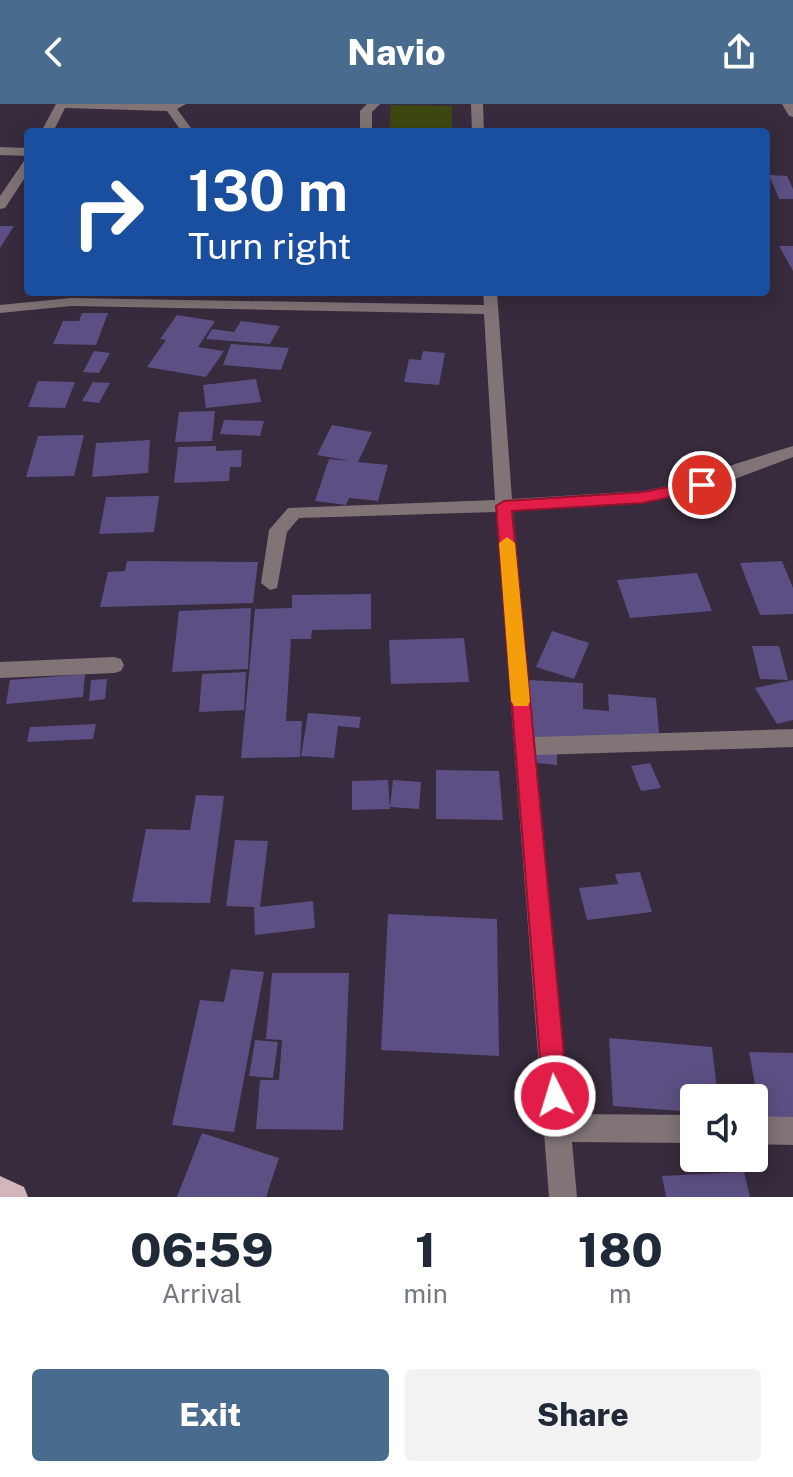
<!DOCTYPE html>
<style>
body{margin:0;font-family:"Public Sans",sans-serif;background:#f2f2f3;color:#1f2937;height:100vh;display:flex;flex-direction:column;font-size:30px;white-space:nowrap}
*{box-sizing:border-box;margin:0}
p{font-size:26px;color:#747a83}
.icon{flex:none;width:44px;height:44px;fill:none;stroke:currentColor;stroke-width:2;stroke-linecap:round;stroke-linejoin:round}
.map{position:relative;height:1093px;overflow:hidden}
.panel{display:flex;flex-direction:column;background:#fff;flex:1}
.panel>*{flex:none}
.top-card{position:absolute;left:24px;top:24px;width:746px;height:168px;border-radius:8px;box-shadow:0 4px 20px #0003;background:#1a4fa0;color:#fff;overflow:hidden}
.tools{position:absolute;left:680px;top:980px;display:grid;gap:16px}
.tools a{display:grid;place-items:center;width:88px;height:88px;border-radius:8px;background:#fff;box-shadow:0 4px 20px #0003;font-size:40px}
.pin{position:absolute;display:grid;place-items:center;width:68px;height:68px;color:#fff;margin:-34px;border:4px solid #fff;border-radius:50%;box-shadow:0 2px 8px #0007}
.me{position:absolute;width:88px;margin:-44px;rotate:355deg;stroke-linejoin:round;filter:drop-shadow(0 0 6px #0008)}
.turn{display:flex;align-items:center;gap:28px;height:168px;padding:0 32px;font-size:36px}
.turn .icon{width:104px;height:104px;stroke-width:2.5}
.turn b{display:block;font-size:56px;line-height:68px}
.eta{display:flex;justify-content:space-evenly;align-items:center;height:136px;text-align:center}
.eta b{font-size:48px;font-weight:800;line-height:56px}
.cta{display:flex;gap:16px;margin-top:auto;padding:16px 32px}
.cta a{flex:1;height:92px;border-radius:8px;background:#496c8e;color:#fff;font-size:32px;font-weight:800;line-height:92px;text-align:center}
.cta a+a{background:#f2f2f3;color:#1f2937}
header{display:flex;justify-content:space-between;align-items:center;height:104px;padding:0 32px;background:#496c8e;color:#fff;font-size:36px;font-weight:800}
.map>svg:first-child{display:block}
.green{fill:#3d4811}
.building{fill:#5c4f83}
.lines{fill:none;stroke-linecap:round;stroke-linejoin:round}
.minor{fill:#817476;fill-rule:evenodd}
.major{fill:#d1b7bc;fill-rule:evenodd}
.route{fill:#e11d48;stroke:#92132f;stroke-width:2}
.slow{fill:#f59e0b}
</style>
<header><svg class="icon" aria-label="back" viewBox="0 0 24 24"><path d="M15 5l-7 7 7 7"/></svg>Navio<svg class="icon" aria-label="share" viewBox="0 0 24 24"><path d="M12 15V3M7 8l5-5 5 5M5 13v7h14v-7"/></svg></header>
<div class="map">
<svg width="793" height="1093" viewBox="0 0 793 1093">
<rect width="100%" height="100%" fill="#372b3d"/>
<path class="green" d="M391 1 452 2V28H389Z"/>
<path class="building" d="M769 71 787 72 793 85V95H779Z
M0 122H14L0 144Z
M779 142H793V167Z
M82 209H108L96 241 53 240 63 217H79Z
M177 211 215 217 198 243 224 247 206 273 147 263 166 236 160 235Z
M241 217 280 222 270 240 206 235 212 225 234 228Z
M231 240 289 244 281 266 223 261Z
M94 247 110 249 99 269 83 268Z
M423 247 445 249 439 281 404 278 409 255 421 256Z
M256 275 261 298 206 304 203 281Z
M38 277 75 278 65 304 28 303Z
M93 278 110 279 99 299 82 297Z
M215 307 212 337 175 338 179 308Z
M224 316 264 317 260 332 220 330Z
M332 321 372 328 358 358 388 361 378 397 349 394 346 401 315 397 329 355 350 357 317 351Z
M84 331 74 372 26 373 38 332Z
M150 336 148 369 92 373 96 339Z
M216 342V347L242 346 241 363H230L229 377 174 379 178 343Z
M159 392 154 428 99 430 106 393Z
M127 457 258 458 253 499 100 503 108 468 125 467Z
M782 457 793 484V510L760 511 740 459Z
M697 469 712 507 630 514 617 476Z
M371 490V525L312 526 311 535H291L286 617H302L300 653 241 654 255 505 292 504V491Z
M251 504 248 565 172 568 179 507Z
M552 527 589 539 574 575 536 563Z
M464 534 469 578 391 580 389 536Z
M752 542H779L788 576 760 575Z
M246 568 244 606 199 608 202 570Z
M85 570 83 593 6 600 10 576Z
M107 575 105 595 89 597 91 576Z
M529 576 583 579V605L609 607 608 590 656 594 660 639 605 634 606 649 557 645V661L528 658Z
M793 576V616L777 620 755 584Z
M308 609 361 613 359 624 338 622 334 654 301 652Z
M96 620 93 635 27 638 30 623Z
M650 659 661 684 641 687 631 662Z
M436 666 499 667 503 716 436 715Z
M388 676 390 705 352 706V677Z
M393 676 421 678 419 705 390 703Z
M196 691 224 692 210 799 132 798 146 725 190 726Z
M235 736 268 737 260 803 313 797 315 824 255 831 254 803 226 802Z
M640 768 652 808 587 816 579 784 618 780 615 770Z
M388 810 497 815 499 952 381 946Z
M231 865 264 868 234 1028 172 1021 200 896 224 898Z
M272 869H349L343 1026 256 1025 260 976H279L282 936 266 935Z
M609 934 712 943 718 994H694V1008L613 1002Z
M255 936 278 938 273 974 249 972Z
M749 948 793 949V1019L762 1018Z
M202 1029 279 1054 266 1093H177Z
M744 1068 750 1093H666L662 1072Z"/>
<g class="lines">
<path class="minor" d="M186 0 177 5 194 28H182L167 7 65 4 53 28H41L56 0Z
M367 0H380L372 8V28H360V7Z
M471 0H483L484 28H472Z
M782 0H793V13L789 12Z
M0 43 28 44V52L0 51Z
M28 56V69L5 104 0 105V92L24 57Z
M483 188H497L512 395 643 387 698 376 735 360 793 342V353L708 385 643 399 513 407 534 633 793 625V643L536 651 570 1010 694 1011V1039L572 1038 577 1093H549L496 408 299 414 287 428 277 484 270 486 261 479 269 426 288 404 495 396 484 210 71 202 0 209V201L71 194 484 201Z
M114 553 121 555 124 561 121 567 114 569 0 574V558Z
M754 1012 793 1013V1041L754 1040Z"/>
<path class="major" d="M0 1072 24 1083 28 1093H0Z"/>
</g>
<path class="route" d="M702 376 710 381 707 385 643 399 512 407 568 992 564 1001 555 1005 546 1001 543 992 496 402 504 397 643 388Z"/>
<path class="slow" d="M507 433 515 439 530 597 528 602H514L511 597 499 439Z"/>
</svg>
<div class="tools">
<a><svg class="icon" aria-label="sound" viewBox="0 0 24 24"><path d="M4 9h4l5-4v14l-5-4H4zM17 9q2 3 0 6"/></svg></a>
</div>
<div class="pin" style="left:702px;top:381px;background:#d93025"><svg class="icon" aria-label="arrive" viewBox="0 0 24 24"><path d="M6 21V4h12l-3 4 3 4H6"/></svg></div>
<svg class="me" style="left:555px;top:992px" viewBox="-20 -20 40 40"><circle r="17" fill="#e11d48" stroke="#fff" stroke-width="3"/><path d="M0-11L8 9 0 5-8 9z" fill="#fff"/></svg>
<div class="top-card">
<div class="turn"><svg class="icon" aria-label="right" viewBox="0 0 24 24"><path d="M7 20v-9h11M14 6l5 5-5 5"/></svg><div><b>130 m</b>Turn right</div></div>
</div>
</div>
<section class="panel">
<div class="eta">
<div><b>06:59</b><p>Arrival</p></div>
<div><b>1</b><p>min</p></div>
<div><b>180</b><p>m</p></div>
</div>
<div class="cta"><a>Exit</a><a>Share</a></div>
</section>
